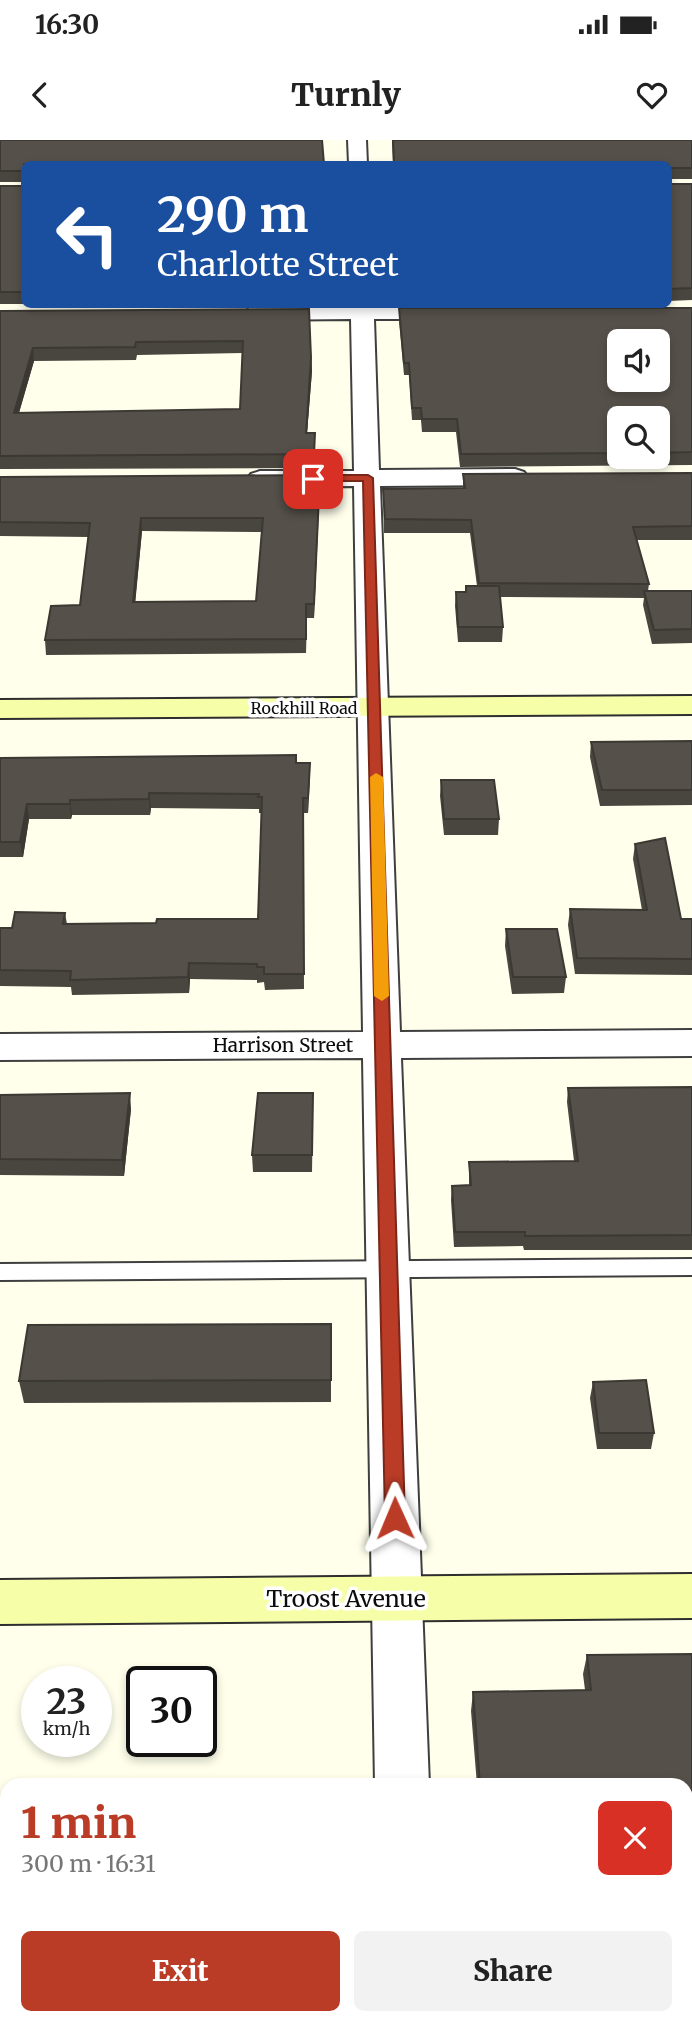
<!DOCTYPE html>
<meta charset="utf-8">
<style>
body{margin:0;font-family:Merriweather,serif;background:#f2f2f2;color:#222;height:100vh;display:flex;flex-direction:column;font-size:26px;white-space:nowrap}
*{box-sizing:border-box;margin:0}
p{font-size:23px;color:#767676}
.icon{flex:none;width:38px;height:38px;fill:none;stroke:currentColor;stroke-width:2;stroke-linecap:round;stroke-linejoin:round}
.map{position:relative;flex:1;overflow:hidden}
.panel{position:absolute;left:0px;top:1638px;width:693px;height:247px;display:flex;flex-direction:column;background:#fff;border-radius:21px 21px 0 0;box-shadow:0 4px 10px #0003}
.panel>*{flex:none}
.top-card{position:absolute;left:21px;top:21px;width:651px;height:147px;border-radius:10px;box-shadow:0 4px 10px #0003;background:#1a4fa0;color:#fff;overflow:hidden}
.fabs{position:absolute;left:607px;top:189px;display:grid;gap:14px}
.fabs a{display:grid;place-items:center;width:63px;height:63px;border-radius:10px;background:#fff;box-shadow:0 4px 10px #0003;font-size:35px}
.speed{position:absolute;left:21px;top:1526px;display:flex;gap:14px;font-size:35px;font-weight:700;text-align:center}
.speed>*{display:grid;place-content:center;width:91px;height:91px;border-radius:50%;background:#fff;box-shadow:0 4px 10px #0003;line-height:1}
.speed small{font-size:18px;font-weight:400}
.speed .limit{border:4px solid #111;border-radius:10px;background:#fff;color:#111}
.pin{position:absolute;display:grid;place-items:center;width:60px;height:60px;color:#fff;margin:-30px;border-radius:14px;box-shadow:0 4px 10px #0006}
.me{position:absolute;width:77px;margin:-38px;rotate:359deg;stroke-linejoin:round;filter:drop-shadow(0 0 5px #0008)}
.turn{display:flex;align-items:center;gap:24px;height:147px;padding:0 21px;font-size:32px}
.turn .icon{width:91px;height:91px;stroke-width:2.5}
.turn b{display:block;font-size:49px;line-height:60px}
.round{display:grid;place-items:center;flex:none;width:74px;height:74px;border-radius:10px;background:#f2f2f2}
.head{display:flex;align-items:center;justify-content:space-between;height:119px;padding:0 21px}
h1{font-size:42px;font-weight:800;line-height:52px;color:#ba3c27}
.primary-button{display:flex;gap:14px;margin-top:auto;padding:14px 21px}
.primary-button a{flex:1;height:80px;border-radius:10px;background:#ba3c27;color:#fff;font-size:28px;font-weight:800;line-height:80px;text-align:center}
.primary-button a+a{background:#f2f2f2;color:#222}
.status{display:flex;justify-content:space-between;align-items:center;height:49px;padding:0 35px;background:#fff;direction:ltr}
.status svg{height:19px;fill:currentColor}
header{display:flex;justify-content:space-between;align-items:center;height:91px;padding:0 21px;background:#fff;font-size:32px;font-weight:800}
.map>svg:first-child{display:block}
.lines{fill:none;stroke-linecap:round;stroke-linejoin:round}
.lane-casing{stroke:#3f3f3f;stroke-width:4}
.street-casing{stroke:#3f3f3f;stroke-width:4}
.secondary-casing{stroke:#2e2e2e;stroke-width:4}
.lane{fill:#fff;fill-rule:evenodd}
.street{fill:#fff;fill-rule:evenodd}
.secondary{fill:#f7fea8;fill-rule:evenodd}
.wall{fill:#49453f;fill-rule:evenodd}
.shaded-wall{fill:#3c3833}
.building{fill:#555049;stroke:#3c3833;stroke-width:2;fill-rule:evenodd}
.route{fill:#ba3c27;stroke:#792719;stroke-width:2}
.slow{fill:#f59e0b}
.labels{text-anchor:middle;stroke-width:7;stroke-linejoin:round;paint-order:stroke}
.far-street-label{font-size:16px;fill:#0c0c0c;stroke:#fff}
.street-label{font-size:19px;fill:#0c0c0c;stroke:#fff}
.near-street-label{font-size:23px;fill:#0c0c0c;stroke:#fff}
</style>
<div class="status"><b>16:30</b><svg viewBox="0 0 49 12"><path d="M0 12V9h3v3zM5 12V6h3v6zM10 12V3h3v9zM15 12V0h3v12zM26 1h20v11H26zM47 4h2v5h-2z"/></svg></div>
<header><svg class="icon" aria-label="back" viewBox="0 0 24 24"><path d="M15 5l-7 7 7 7"/></svg>Turnly<svg class="icon" aria-label="heart" viewBox="0 0 24 24"><path d="M12 20l-8-8c-3-5 5-10 8-4 3-6 11-1 8 4z"/></svg></header>
<div class="map">
<svg width="692" height="1884" viewBox="0 0 692 1884">
<rect width="100%" height="100%" fill="#ffffec"/>
<g class="lines">
<g class="lane-casing">
<path id="lane" d="M692 1119V1135L0 1140V1124Z"/>
</g>
<g class="street-casing">
<path id="street" d="M348 0H366L367 24H349Z
M373 164 452 165 460 167 463 172 460 177 452 179H374L379 330 515 329 524 332 528 337 524 342 515 345 380 346 400 892 692 890V916L401 918 429 1645H375L363 918 0 920V894L363 892 354 346 260 347 251 344 247 339 251 334 260 331H354L351 179 257 180 249 178 246 173 249 168 257 166Z
M380 1878H438V1884H380Z"/>
</g>
<g class="secondary-casing">
<path id="secondary" d="M692 556V574L0 578V560Z
M692 1434V1478L0 1484V1440Z"/>
</g>
<use href="#lane" class="lane"/>
<use href="#street" class="street"/>
<use href="#secondary" class="secondary"/>
</g>
<path class="wall" d="M0 0 24 24V42H0Z
M392 0H692V39H668V24H393Z
M668 44H692V160L668 161Z
M0 46H24V164H0Z
M399 168H692V325L460 327 456 292H422L421 280H412L409 235H404L399 181ZM620 278H658V317H620Z
M309 169 312 231 307 293 315 306V328L0 329V171ZM243 213 240 269 19 273 34 221 136 220 137 215Z
M692 333V400H637L649 444 648 451H692V503L652 504 643 465 644 458 500 457 503 487 502 502H458L455 466 456 452H465L466 446H477L470 393H384L383 349 463 348V334Z
M0 337 319 355 314 478H307L306 513 46 515 45 500 80 465 89 397 0 396ZM142 391 262 392 256 461 135 462Z
M692 601V665L600 666 590 617 591 602Z
M296 615 297 623H310L308 673H303L304 849 265 850 264 842 257 843V840L190 839 189 853 72 855 71 847 0 846V788H12L65 773 67 784 156 783 258 779 262 673H259V669L151 668 150 675H72L71 679H29L23 717H0V618Z
M441 640 499 679 498 695H444L440 656Z
M635 704 681 779H692V835L575 834 568 785 570 769 642 770 633 719Z
M506 789 566 837 564 853 512 854 505 806Z
M692 947V1110H524L523 1106 454 1107 451 1060 452 1046 469 1045V1022L574 1021 567 962 568 948Z
M0 955 131 969 124 1036 0 1035Z
M313 969 312 1032H253L252 1015Z
M331 1184V1262L24 1263 19 1241Z
M593 1242 654 1293 651 1309H597L590 1258Z
M692 1514V1687H686V1645H477L471 1571 473 1552 585 1550 583 1534 587 1515Z"/>
<path class="shaded-wall" d="M33 208 34 221 15 286 14 273Z
M311 218 312 231 306 306V293Z
M319 355V369L314 478V464Z
M141 378 142 391 134 476 133 462Z
M310 623V638L308 673V658Z
M149 653 151 668 150 675 149 659Z
M70 660 72 675 71 679 70 664Z
M27 664 29 679 23 717 20 702Z
M189 823 190 839 189 853 188 837Z
M130 953 131 969 124 1036 122 1020Z"/>
<path class="building" d="M0 0H322L324 24H24V31H0Z
M393 0H692V28H668V24H394Z
M668 44H692V148L668 149Z
M0 46H24V152H0Z
M399 168H692V312L658 313V278H620V313L461 314 457 279H422L421 268H412L409 223H404ZM620 201H658V240H620Z
M309 169 311 218 306 293H315L314 314 0 316V171ZM243 201 240 269 14 273 33 208 135 207 136 202Z
M692 333V386L633 387 649 444 479 443 471 380 385 379 383 349 465 348 463 334Z
M314 335 313 355H319L314 464H306V499L45 500 51 466 80 465 90 383 0 382V337ZM141 378H263L256 461 133 462Z
M466 446H499L503 487H458L456 452H466Z
M644 451H692V489L654 490Z
M692 601V650H602L591 602Z
M296 615V623H310L308 658H303L304 834H264V827H257V824L189 823 188 837 70 840 71 831 0 830V788H12L15 772 65 773 63 784 156 783 157 779H258L262 657H258L259 654 149 653V659L70 660V664H27L20 702H0V618Z
M441 640H494L499 679H444Z
M665 698 681 779H692V819L577 818 570 769 647 770 635 704Z
M506 789H557L566 837H513Z
M692 947V1095L525 1096V1092H455L452 1046 471 1045 469 1022 578 1021 568 948Z
M130 953 122 1020 0 1019V955Z
M258 953H313L312 1015H252Z
M331 1184V1240L19 1241 28 1185Z
M646 1240 654 1293H599L593 1242Z
M692 1514V1669H686V1645H480L473 1552 591 1550 587 1515Z"/>
<path class="route" d="M313 335H368L373 338 405 1378 402 1384 395 1386 388 1384 385 1378 363 341H309V336Z"/>
<path class="slow" d="M376 633 383 637 389 856 382 861 374 856 370 637Z"/>
<g class="labels">
<g class="far-street-label">
<text x="304" y="574">Rockhill Road</text>
</g>
<g class="street-label">
<text x="283" y="912">Harrison Street</text>
</g>
<g class="near-street-label">
<text x="346" y="1467">Troost Avenue</text>
</g>
</g>
</svg>
<div class="fabs">
<a><svg class="icon" aria-label="sound" viewBox="0 0 24 24"><path d="M4 9h4l5-4v14l-5-4H4zM17 9q2 3 0 6"/></svg></a>
<a><svg class="icon" aria-label="search" viewBox="0 0 24 24"><circle cx="10" cy="10" r="6"/><path d="M15 15l6 6"/></svg></a>
</div>
<div class="speed"><div>23<small>km/h</small></div><div class="limit">30</div></div>
<div class="pin" style="left:313px;top:339px;background:#d93025"><svg class="icon" aria-label="arrive" viewBox="0 0 24 24"><path d="M6 21V4h12l-3 4 3 4H6"/></svg></div>
<svg class="me" style="left:395px;top:1378px" viewBox="-20 -20 40 40"><path d="M0-17L14 15 0 8-14 15z" fill="#ba3c27" stroke="#fff" stroke-width="4"/></svg>
<div class="top-card">
<div class="turn"><svg class="icon" aria-label="left" viewBox="0 0 24 24"><path d="M17 20v-9H6M10 6l-5 5 5 5"/></svg><div><b>290 m</b>Charlotte Street</div></div>
</div>
<section class="panel">
<div class="head"><div><h1>1 min</h1><p>300 m · 16:31</p></div><a class="round" style="background:#d93025;color:#fff"><svg class="icon" aria-label="close" viewBox="0 0 24 24"><path d="M6 6l12 12M18 6L6 18"/></svg></a></div>
<div class="primary-button"><a>Exit</a><a>Share</a></div>
</section>
</div>
